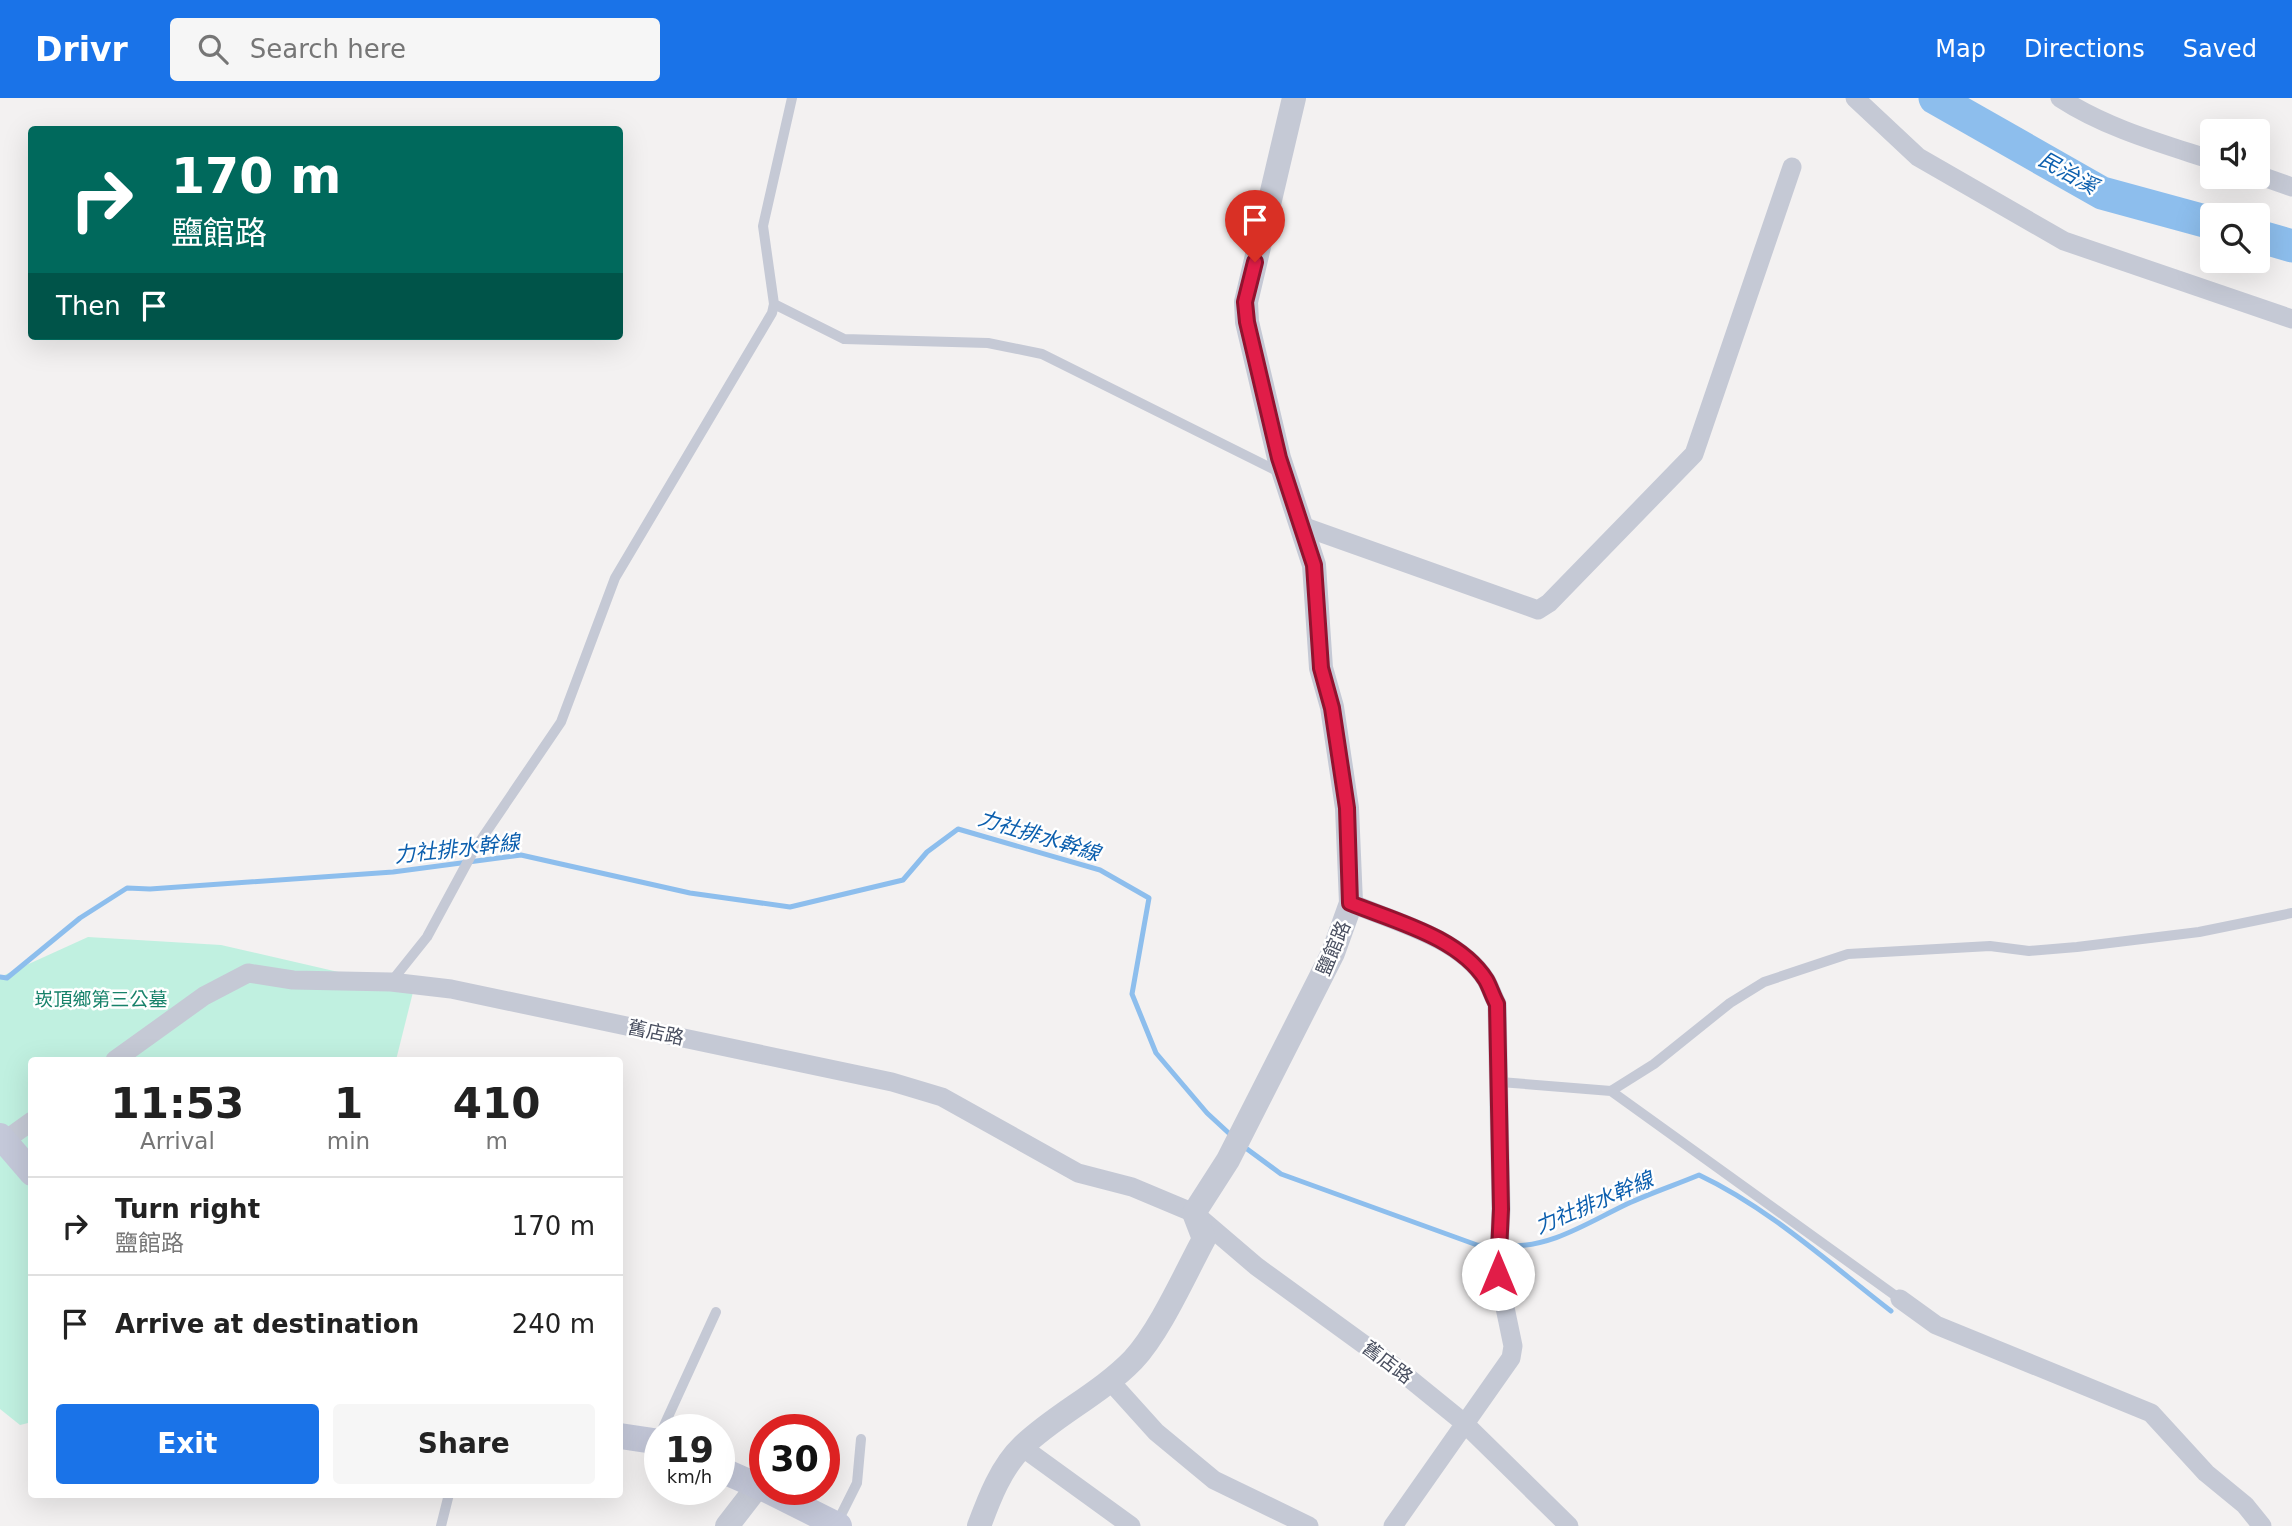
<!DOCTYPE html>
<meta charset="utf-8">
<style>
body{margin:0;font-family:"DejaVu Sans","Noto Sans TC",sans-serif;background:#f6f6f6;color:#222;height:100vh;display:flex;flex-direction:column;font-size:26px;white-space:nowrap}
*{box-sizing:border-box;margin:0}
p{font-size:23px;color:#767676}
.icon{flex:none;width:38px;height:38px;fill:none;stroke:currentColor;stroke-width:2;stroke-linecap:round;stroke-linejoin:round}
.map{position:relative;flex:1;overflow:hidden}
.details{position:absolute;left:28px;top:959px;width:595px;height:441px;display:flex;flex-direction:column;background:#fff;border-radius:7px;box-shadow:0 7px 28px #0002}
.details>*{flex:none}
.banner{position:absolute;left:28px;top:28px;width:595px;height:214px;border-radius:7px;box-shadow:0 7px 28px #0002;background:#00695c;color:#fff;overflow:hidden}
.buttons{position:absolute;left:2200px;top:21px;display:grid;gap:14px}
.buttons a{display:grid;place-items:center;width:70px;height:70px;border-radius:7px;background:#fff;box-shadow:0 7px 28px #0002;font-size:35px}
.speed{position:absolute;left:644px;top:1316px;display:flex;gap:14px;font-size:35px;font-weight:700;text-align:center}
.speed>*{display:grid;place-content:center;width:91px;height:91px;border-radius:50%;background:#fff;box-shadow:0 7px 28px #0002;line-height:1}
.speed small{font-size:18px;font-weight:400}
.speed .limit{border:10px solid #d22;background:#fff;color:#111}
.pin{position:absolute;display:grid;place-items:center;width:60px;height:60px;color:#fff;margin:-72px -30px;border-radius:50% 50% 50% 0;rotate:-45deg;box-shadow:0 0 7px #0007}
.pin .icon{rotate:45deg}
.me{position:absolute;width:77px;margin:-38px;rotate:0deg;stroke-linejoin:round;filter:drop-shadow(0 0 5px #0008)}
.turn{display:flex;align-items:center;gap:24px;height:147px;padding:0 28px;font-size:32px}
.turn .icon{width:91px;height:91px;stroke-width:2.5}
.turn b{display:block;font-size:49px;line-height:60px}
.then{display:flex;align-items:center;height:66px;padding:0 28px;background:#0003;gap:14px;font-size:26px}
.eta{display:flex;justify-content:space-evenly;align-items:center;height:119px;text-align:center}
.eta b{font-size:42px;font-weight:700;line-height:49px}
.cta{display:flex;gap:14px;margin-top:auto;padding:14px 28px}
.cta a{flex:1;height:80px;border-radius:7px;background:#1a73e8;color:#fff;font-size:28px;font-weight:700;line-height:80px;text-align:center}
.cta a+a{background:#f6f6f6;color:#222}
ul{padding:0;list-style:none}
li{display:flex;align-items:center;gap:21px;height:98px;padding:0 28px;border-top:2px solid #e0e0e0}
li div{flex:1}
li b{display:block;font-size:26px}
li em{font-style:normal}
header{display:flex;align-items:center;gap:42px;box-sizing:border-box;height:98px;padding:0 35px;background:#1a73e8;color:#fff}
header strong{font-size:33px}
nav{display:flex;gap:38px;margin-inline-start:auto;font-size:24px}
.search{width:490px;height:63px;background:#f6f6f6;display:flex;align-items:center;gap:18px;box-sizing:border-box;padding:0 24px;border-radius:7px;color:#767676;font-size:26px}
.map>svg:first-child{display:block}
.green{fill:#c0f0e0}
.lines{fill:none;stroke-linecap:round;stroke-linejoin:round}
.stream{stroke:#8dbeed;stroke-width:5}
.river{stroke:#8dbeed;stroke-width:33}
.service{stroke:#c5c9d5;stroke-width:10}
.minor{stroke:#c5c9d5;stroke-width:19}
.tertiary{stroke:#c5c9d5;stroke-width:24}
.secondary{stroke:#c4c8d9;stroke-width:26}
.route-casing{stroke:#92132f;stroke-width:18}
.route{stroke:#e11d48;stroke-width:12}
.labels{text-anchor:middle;stroke-width:5;stroke-linejoin:round;paint-order:stroke}
.street-label{font-size:19px;fill:#484e5f;stroke:#fff}
.park-label{font-size:19px;fill:#17826a;stroke:#fff}
.water-label{font-size:21px;font-style:italic;fill:#0c5fae;stroke:#fff}
</style>
<header>
<strong>Drivr</strong>
<div class="search"><svg class="icon" aria-label="search" viewBox="0 0 24 24"><circle cx="10" cy="10" r="6"/><path d="M15 15l6 6"/></svg>Search here</div>
<nav><a>Map</a><a>Directions</a><a>Saved</a></nav>
</header>
<div class="map">
<svg width="2292" height="1428" viewBox="0 0 2292 1428">
<rect width="100%" height="100%" fill="#f3f1f1"/>
<path class="green" d="M88 839 221 847 360 879 417 878 396 962H32V1324L20 1327 0 1311V879Z"/>
<g class="lines">
<path class="stream" d="M0 879 7 880 80 820 127 790 150 791 393 774 521 757 690 795 790 809 903 782 927 754 958 731 1100 772 1149 800 1132 896 1156 955 1207 1015 1233 1039
M1243 1048 1281 1076 1477 1147 1495 1148
M1505 1148C1551 1150 1587 1125 1627 1106 1651 1095 1675 1087 1699 1077 1769 1110 1830 1166 1891 1213"/>
<path class="river" d="M1935 0 2102 95 2212 125
M2258 138 2292 148"/>
<path class="service" d="M774 206 844 241 988 245 1042 256 1279 374
M391 884 427 839 474 752 561 624 615 480 772 215 774 206 763 128 792 0
M1500 984 1611 993 1654 966 1730 905 1764 884 1848 856 1990 848 2029 853 2077 849 2199 834 2292 815
M1611 993 1900 1201
M662 1332 716 1214
M837 1425 857 1385 861 1341
M441 1428 449 1396"/>
<path class="minor" d="M1855 0 1918 59 2064 143 2292 221
M2060 0C2106 30 2160 45 2212 62
M2258 77 2292 89
M1302 428 1538 512 1549 505 1694 356 1792 69
M1351 805C1394 824 1459 839 1486 882 1490 889 1493 898 1497 906L1501 1111 1498 1176 1513 1248 1511 1260 1393 1428
M115 962 204 898 248 875 293 882 391 884 451 891 892 984 942 999 1078 1075 1132 1089 1194 1115 1256 1168 1399 1272 1463 1324 1569 1428
M4 1043 32 1023
M1900 1201 1936 1227 2151 1315 2206 1375 2245 1407 2262 1428
M1110 1283 1156 1334 1214 1382 1309 1428
M1022 1349 1131 1428"/>
<path class="tertiary" d="M727 1428 758 1388
M979 1428C989 1401 1001 1369 1023 1348 1055 1317 1100 1296 1133 1262 1160 1233 1185 1176 1204 1141L1194 1115 1228 1062 1333 855 1351 805 1347 710 1332 609 1321 570 1314 467 1279 360 1247 224 1246 204 1294 0"/>
<path class="secondary" d="M0 1038 32 1075
M620 1338 660 1344
M719 1371 765 1391
M765 1391 839 1428"/>
</g>
<g class="lines">
<g class="route-casing">
<path id="route" d="M1255 164 1245 204 1247 224 1279 360 1314 467 1321 570 1332 610 1347 710 1350 805C1394 823 1459 839 1486 882 1490 889 1493 899 1497 906L1501 1111 1498 1176"/>
</g>
<use href="#route" class="route"/>
</g>
<g class="labels">
<g class="street-label">
<text transform="translate(1333 850) rotate(-67)" y="7">鹽館路</text>
<text transform="translate(656 934) rotate(12)" y="7">舊店路</text>
<text transform="translate(1388 1264) rotate(37)" y="7">舊店路</text>
</g>
<g class="park-label">
<text x="101" y="908">崁頂鄉第三公墓</text>
</g>
<g class="water-label">
<text transform="translate(2068 75) rotate(29)" y="7">民治溪</text>
<text transform="translate(1039 738) rotate(17)" y="7">力社排水幹線</text>
<text transform="translate(457 751) rotate(-6)" y="7">力社排水幹線</text>
<text transform="translate(1594 1105) rotate(-23)" y="7">力社排水幹線</text>
</g>
</g>
</svg>
<div class="buttons">
<a><svg class="icon" aria-label="sound" viewBox="0 0 24 24"><path d="M4 9h4l5-4v14l-5-4H4zM17 9q2 3 0 6"/></svg></a>
<a><svg class="icon" aria-label="search" viewBox="0 0 24 24"><circle cx="10" cy="10" r="6"/><path d="M15 15l6 6"/></svg></a>
</div>
<div class="speed"><div>19<small>km/h</small></div><div class="limit">30</div></div>
<div class="pin" style="left:1255px;top:164px;background:#d93025"><svg class="icon" aria-label="arrive" viewBox="0 0 24 24"><path d="M6 21V4h12l-3 4 3 4H6"/></svg></div>
<svg class="me" style="left:1498px;top:1176px" viewBox="-20 -20 40 40"><circle r="19" fill="#fff"/><path d="M0-13L10 11 0 6-10 11z" fill="#e11d48"/></svg>
<div class="banner">
<div class="turn"><svg class="icon" aria-label="right" viewBox="0 0 24 24"><path d="M7 20v-9h11M14 6l5 5-5 5"/></svg><div><b>170 m</b>鹽館路</div></div>
<div class="then">Then<svg class="icon" aria-label="arrive" viewBox="0 0 24 24"><path d="M6 21V4h12l-3 4 3 4H6"/></svg></div>
</div>
<section class="details">
<div class="eta">
<div><b>11:53</b><p>Arrival</p></div>
<div><b>1</b><p>min</p></div>
<div><b>410</b><p>m</p></div>
</div>
<ul>
<li><svg class="icon" aria-label="right" viewBox="0 0 24 24"><path d="M7 20v-9h11M14 6l5 5-5 5"/></svg><div><b>Turn right</b><p>鹽館路</p></div><em>170 m</em></li>
<li><svg class="icon" aria-label="arrive" viewBox="0 0 24 24"><path d="M6 21V4h12l-3 4 3 4H6"/></svg><div><b>Arrive at destination</b></div><em>240 m</em></li>
</ul>
<div class="cta"><a>Exit</a><a>Share</a></div>
</section>
</div>
